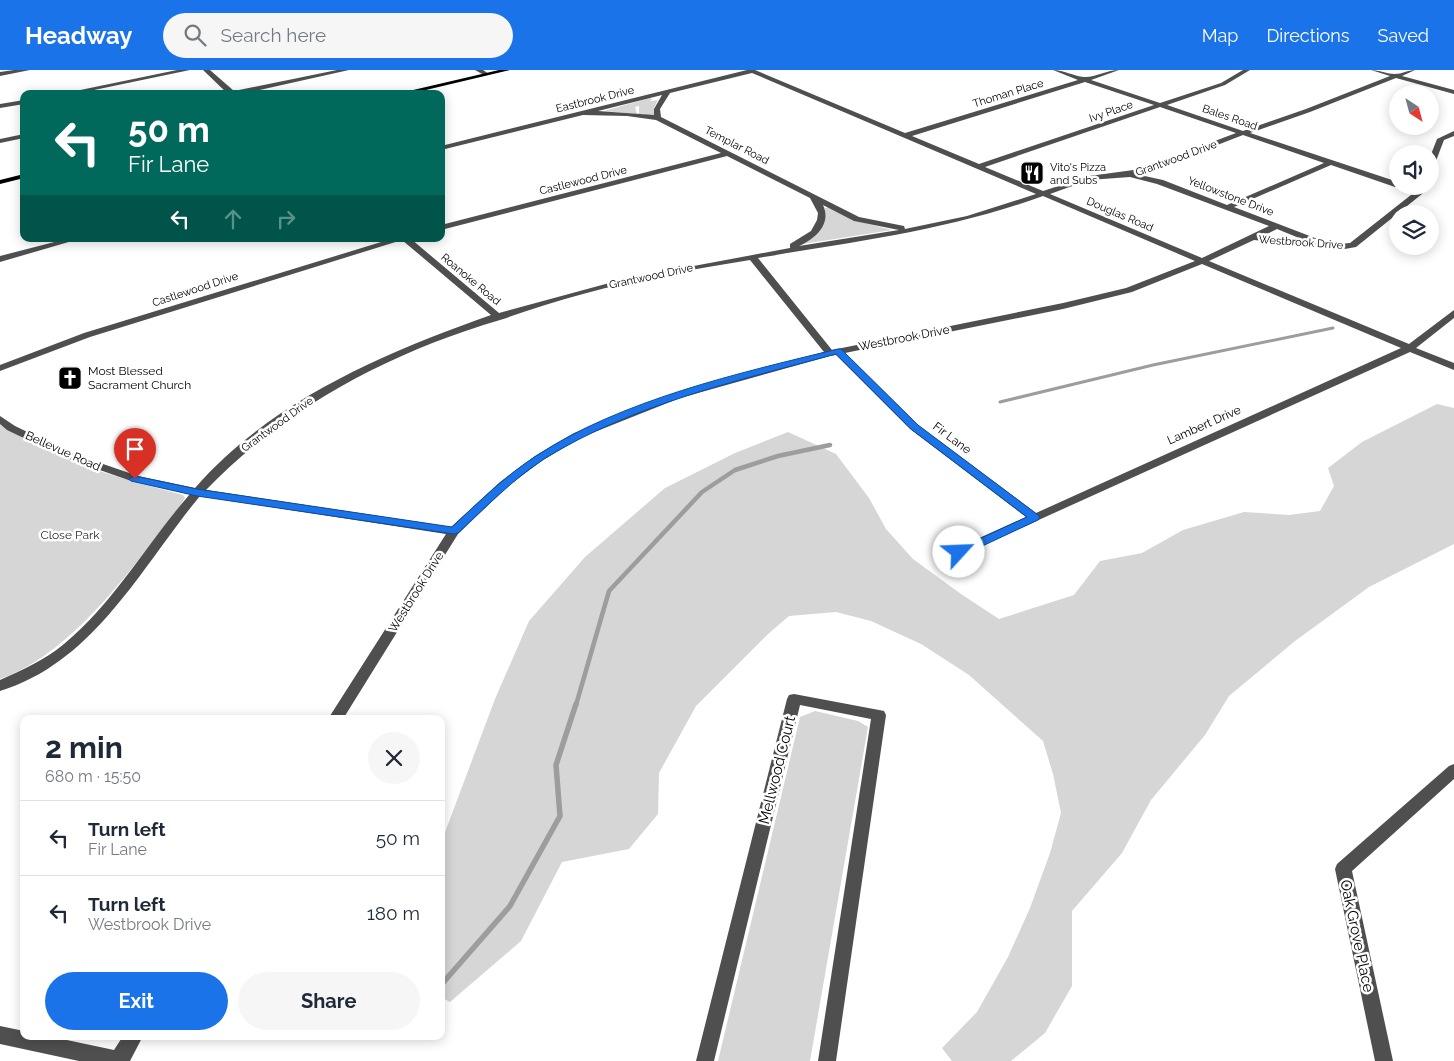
<!DOCTYPE html>
<meta charset="utf-8">
<style>
body{margin:0;font-family:Raleway,sans-serif;background:#f6f6f7;color:#1f2937;height:100vh;display:flex;flex-direction:column;font-size:19px;white-space:nowrap}
*{box-sizing:border-box;margin:0}
p{font-size:16px;color:#747a83}
.icon{flex:none;width:28px;height:28px;fill:none;stroke:currentColor;stroke-width:2;stroke-linecap:round;stroke-linejoin:round}
.map{position:relative;flex:1;overflow:hidden}
.drawer{position:absolute;left:20px;top:645px;width:425px;height:325px;display:flex;flex-direction:column;background:#fff;border-radius:10px;box-shadow:0 2px 12px #0003}
.drawer>*{flex:none}
.banner{position:absolute;left:20px;top:20px;width:425px;height:152px;border-radius:10px;box-shadow:0 2px 12px #0003;background:#00695c;color:#fff;overflow:hidden}
.needle{width:32px;rotate:144deg}
.tools{position:absolute;left:1389px;top:15px;display:grid;gap:10px}
.tools a{display:grid;place-items:center;width:50px;height:50px;border-radius:50%;background:#fff;box-shadow:0 2px 12px #0003;font-size:25px}
.pin{position:absolute;display:grid;place-items:center;width:42px;height:42px;color:#fff;margin:-51px -21px;border-radius:50% 50% 50% 0;rotate:-45deg;box-shadow:0 0 5px #0007}
.pin .icon{rotate:45deg}
.me{position:absolute;width:55px;margin:-28px;rotate:65deg;stroke-linejoin:round;filter:drop-shadow(0 0 4px #0008)}
.turn{display:flex;align-items:center;gap:18px;height:105px;padding:0 25px;font-size:22px}
.turn .icon{width:65px;height:65px;stroke-width:2.5}
.turn b{display:block;font-size:35px;line-height:42px}
.lanes{display:flex;align-items:center;height:48px;padding:0 25px;background:#0003;justify-content:center;gap:25px;direction:ltr}
.lanes .off{opacity:.35}
.round{display:grid;place-items:center;flex:none;width:52px;height:52px;border-radius:26px;background:#f6f6f7}
.head{display:flex;align-items:center;justify-content:space-between;height:85px;padding:0 25px}
h1{font-size:30px;font-weight:700;line-height:38px}
.button{display:flex;gap:10px;margin-top:auto;padding:10px 25px}
.button a{flex:1;height:58px;border-radius:30px;background:#1a73e8;color:#fff;font-size:20px;font-weight:700;line-height:58px;text-align:center}
.button a+a{background:#f6f6f7;color:#1f2937}
ul{padding:0;list-style:none}
li{display:flex;align-items:center;gap:15px;height:75px;padding:0 25px;border-top:1px solid #e0e1e3}
li div{flex:1}
li b{display:block;font-size:19px}
li em{font-style:normal}
header{display:flex;align-items:center;gap:30px;box-sizing:border-box;height:70px;padding:0 25px;background:#1a73e8;color:#fff}
header strong{font-size:24px}
nav{display:flex;gap:28px;margin-inline-start:auto;font-size:18px}
.search{width:350px;height:45px;background:#f6f6f7;display:flex;align-items:center;gap:12px;box-sizing:border-box;padding:0 18px;border-radius:28px;color:#747a83;font-size:19px}
.map>svg:first-child{display:block}
.green{fill:#d6d6d6}
.lines{fill:none;stroke-linecap:round;stroke-linejoin:round}
.stream-far2{stroke:#9d9d9d;stroke-width:3}
.stream-far1{stroke:#9d9d9d;stroke-width:4.5}
.stream{stroke:#9d9d9d;stroke-width:5.5}
.minor{fill:#4f4f4f;fill-rule:evenodd}
.major{fill:#000;fill-rule:evenodd}
.route{fill:#1a73e8;stroke:#114b97}
.labels{text-anchor:middle;stroke-width:5;stroke-linejoin:round;paint-order:stroke}
.far-street-label{font-size:11px;fill:#000;stroke:#fff}
.far-poi-label{font-size:11px;fill:#000;stroke:#fff;text-anchor:start}
.street-label{font-size:12px;fill:#000;stroke:#fff}
.poi-label{font-size:12px;fill:#000;stroke:#fff;text-anchor:start}
.park-label{font-size:12px;fill:#2d2d2d;stroke:#fff}
.near-street-label{font-size:15px;fill:#000;stroke:#fff}
</style>
<header>
<strong>Headway</strong>
<div class="search"><svg class="icon" aria-label="search" viewBox="0 0 24 24"><circle cx="10" cy="10" r="6"/><path d="M15 15l6 6"/></svg>Search here</div>
<nav><a>Map</a><a>Directions</a><a>Saved</a></nav>
</header>
<div class="map">
<svg width="1454" height="991" viewBox="0 0 1454 991">
<rect width="100%" height="100%" fill="#fff"/>
<path class="green" d="M650 28 652 29 650 31 658 30 654 38 655 46 639 44V36L635 37 637 44 604 41Z
M829 137 857 151 892 160 803 174C819 162 826 158 825 138Z
M1437 334 1454 338V474L1369 517 1295 571 1229 626 1205 665 1151 730 1122 783 1072 841V916L1045 963 1011 991H952L942 978 977 942 1008 887 1030 838 1050 783 1061 743 1053 704 1043 671 969 605 921 574 871 551 836 542 789 546 768 564 696 636 659 703 658 744 629 779 562 792 521 871 450 932 441 927V773L495 629 529 551 585 487 665 418 735 383 788 362 836 384 869 428 886 459 913 489 961 524 999 549 1074 525 1100 491 1142 483 1183 460 1244 442 1289 445 1320 441 1334 416 1328 398 1362 372Z
M0 354C55 391 119 408 183 425L185 428C176 444 162 459 151 474 112 524 62 587 0 609Z
M815 641 858 651 868 657 810 991H718L800 647Z"/>
<g class="lines">
<path class="stream-far2" d="M1000 332 1153 295 1333 258"/>
<path class="stream-far1" d="M576 635 609 521 702 422 735 400 778 386 830 375"/>
<path class="stream" d="M441 915 510 836 560 746 556 695 576 634"/>
<path class="minor" d="M14 0H30L0 6V2Z
M177 0H190L75 24H61Z
M203 0H210L234 21 337 0H349L242 24H228Z
M475 0H483L489 4 484 5Z
M755 0 905 63 1078 10 1053 0C1064 0 1073 6 1084 7 1094 8 1107 0 1119 0L1091 10 1160 33 1221 13 1243 0H1250L1225 15 1167 35 1243 61 1306 39 1390 6 1371 0C1379 0 1387 4 1395 4 1402 4 1408 0 1415 0L1402 6 1454 20V24L1396 8 1310 42 1250 63 1398 112V116L1401 117H1395L1331 95 1234 137 1328 173 1339 174 1350 173 1416 121 1418 116H1426L1422 124 1356 177 1339 180 1254 170 1209 191 1409 274 1454 240V248L1416 278 1454 293V300L1410 282 959 486 953 482 955 479 1026 447 910 359 836 285 830 286 680 328 582 367 543 390 508 416 458 464 343 649H328L446 464 200 426C141 497 95 592 0 621V610C22 600 45 590 64 574 114 533 147 473 190 424L131 411 63 387 7 360 0 354V346L15 356 71 383 138 406 195 418C272 330 384 283 491 245L402 170 90 267 0 301V295L84 263 391 169H411L499 243 624 209 790 178V174L811 161 817 150 818 143 810 128 727 86 441 160V155L721 83 656 50 627 46 583 45 441 80V76L747 0ZM752 3 1036 124 967 146 905 159 904 156 859 147 661 47 660 39 670 23ZM1085 12 1154 35 979 94 912 66ZM662 25 654 39V45L598 41ZM1160 37 1236 63 1141 99 1089 106 1043 121 985 97ZM1243 65 1324 93 1227 135 1163 110 1140 105ZM1130 107 1157 114 1269 156 1202 188 1050 124 1089 110ZM1043 126 1195 191 1126 218 1063 233 832 280 758 188C854 172 950 160 1043 126ZM823 135 854 151 899 160 799 176C815 169 832 154 823 135ZM1277 159 1304 170 1263 166ZM750 190 824 282 672 324 574 363 535 386 500 412 451 457 206 420C286 337 391 282 500 250 527 241 555 231 583 224 638 209 694 199 750 190ZM1202 194 1401 278 1036 443 918 355 845 283 1063 239 1132 222Z
M24 30V34L0 38V34Z
M1454 61V66L1444 70 1434 96 1430 98V87L1437 69Z
M24 64V68L0 73V69Z
M66 169H79L0 192V186Z
M794 624 879 640 884 641 886 645 836 991H818L871 649 800 635 714 991H696L787 629 789 625Z
M1454 694V709L1352 801 1393 991H1375L1335 799 1337 794 1449 696Z
M0 956 24 961V966H48L114 980 123 966H143L130 991H79L0 974Z"/>
<path class="major" d="M499 0H510L409 24H396Z
M24 104V108L0 114V110Z"/>
</g>
<path class="route" d="M838 279H841L918 355 1038 445 1040 447 1038 450 963 485H955L954 482 955 480 1027 447 911 359 836 284C737 311 633 334 544 389 512 410 486 437 458 463L454 464 197 426 131 411 129 409 135 406 197 419 452 457C479 432 505 406 536 386 621 330 739 303 838 279Z"/>
<defs>
<g id="restaurant-square" transform="scale(1.25)"><rect x="-9" y="-9" width="18" height="18" rx="4" fill="#000" stroke="#fff"/><path d="M-5-6h1v4h1v-4h1v4h1v-4h1v5L-1.5 .5V6h-2V.5L-5-1ZM5-6V6H3V1.5H1.5Q1.5-4 5-6Z" fill="#fff"/></g>
<g id="church-square" transform="scale(1.25)"><rect x="-9" y="-9" width="18" height="18" rx="4" fill="#000" stroke="#fff"/><path d="M-1.2-6h2.4v3.5h3.3v2.4h-3.3V6h-2.4V-.1h-3.3v-2.4h3.3Z" fill="#fff"/></g>
</defs>
<g fill-rule="evenodd">
<use href="#restaurant-square" x="1032" y="103"/>
<use href="#church-square" x="70" y="308"/>
</g>
<g class="labels">
<g class="far-street-label">
<text transform="translate(1008 23) rotate(-17)" y="4">Thoman Place</text>
<text transform="translate(595 29) rotate(-14)" y="4">Eastbrook Drive</text>
<text transform="translate(1111 41) rotate(-19)" y="4">Ivy Place</text>
<text transform="translate(1230 47) rotate(19)" y="4">Bales Road</text>
<text transform="translate(737 75) rotate(27)" y="4">Templar Road</text>
<text transform="translate(1176 88) rotate(-20)" y="4">Grantwood Drive</text>
<text transform="translate(583 110) rotate(-14)" y="4">Castlewood Drive</text>
<text transform="translate(1231 126) rotate(21)" y="4">Yellowstone Drive</text>
<text transform="translate(1120 144) rotate(23)" y="4">Douglas Road</text>
<text transform="translate(1301 172) rotate(4)" y="4">Westbrook Drive</text>
<text transform="translate(651 206) rotate(-12)" y="4">Grantwood Drive</text>
<text transform="translate(471 209) rotate(40)" y="4">Roanoke Road</text>
<text transform="translate(195 219) rotate(-18)" y="4">Castlewood Drive</text>
<text transform="translate(277 354) rotate(-36)" y="4">Grantwood Drive</text>
</g>
<g class="far-poi-label">
<text x="1050" y="101">Vito's Pizza<tspan x="1050" dy="13">and Subs</tspan></text>
</g>
<g class="street-label">
<text transform="translate(904 268) rotate(-11)" y="4">Westbrook Drive</text>
<text transform="translate(1204 355) rotate(-24)" y="4">Lambert Drive</text>
<text transform="translate(952 368) rotate(37)" y="4">Fir Lane</text>
<text transform="translate(63 381) rotate(24)" y="4">Bellevue Road</text>
<text transform="translate(416 522) rotate(-58)" y="4">Westbrook Drive</text>
</g>
<g class="poi-label">
<text x="88" y="305">Most Blessed<tspan x="88" dy="14">Sacrament Church</tspan></text>
</g>
<g class="park-label">
<text x="70" y="469">Close Park</text>
</g>
<g class="near-street-label">
<text transform="translate(777 700) rotate(-76)" y="5">Mellwood Court</text>
<text transform="translate(1357 866) rotate(78)" y="5">Oak Grove Place</text>
</g>
</g>
</svg>
<div class="tools">
<a><svg class="needle" viewBox="-14 -14 28 28"><path d="M0-13l5 13h-10z" fill="#e53935"/><path d="M0 13l5-13h-10z" fill="#747a83"/></svg></a>
<a><svg class="icon" aria-label="sound" viewBox="0 0 24 24"><path d="M4 9h4l5-4v14l-5-4H4zM17 9q2 3 0 6"/></svg></a>
<a><svg class="icon" aria-label="layers" viewBox="0 0 24 24"><path d="M12 4l9 5-9 5-9-5zM3 14l9 5 9-5"/></svg></a>
</div>
<div class="pin" style="left:135px;top:409px;background:#d93025"><svg class="icon" aria-label="arrive" viewBox="0 0 24 24"><path d="M6 21V4h12l-3 4 3 4H6"/></svg></div>
<svg class="me" style="left:959px;top:482px" viewBox="-20 -20 40 40"><circle r="19" fill="#fff"/><path d="M0-13L10 11 0 6-10 11z" fill="#1a73e8"/></svg>
<div class="banner">
<div class="turn"><svg class="icon" aria-label="left" viewBox="0 0 24 24"><path d="M17 20v-9H6M10 6l-5 5 5 5"/></svg><div><b>50 m</b>Fir Lane</div></div>
<div class="lanes"><svg class="icon" aria-label="left" viewBox="0 0 24 24"><path d="M17 20v-9H6M10 6l-5 5 5 5"/></svg><svg class="icon off" aria-label="ahead" viewBox="0 0 24 24"><path d="M12 20V5M6 11l6-6 6 6"/></svg><svg class="icon off" aria-label="right" viewBox="0 0 24 24"><path d="M7 20v-9h11M14 6l5 5-5 5"/></svg></div>
</div>
<section class="drawer">
<div class="head"><div><h1>2 min</h1><p>680 m · 15:50</p></div><a class="round"><svg class="icon" aria-label="close" viewBox="0 0 24 24"><path d="M6 6l12 12M18 6L6 18"/></svg></a></div>
<ul>
<li><svg class="icon" aria-label="left" viewBox="0 0 24 24"><path d="M17 20v-9H6M10 6l-5 5 5 5"/></svg><div><b>Turn left</b><p>Fir Lane</p></div><em>50 m</em></li>
<li><svg class="icon" aria-label="left" viewBox="0 0 24 24"><path d="M17 20v-9H6M10 6l-5 5 5 5"/></svg><div><b>Turn left</b><p>Westbrook Drive</p></div><em>180 m</em></li>
</ul>
<div class="button"><a>Exit</a><a>Share</a></div>
</section>
</div>
